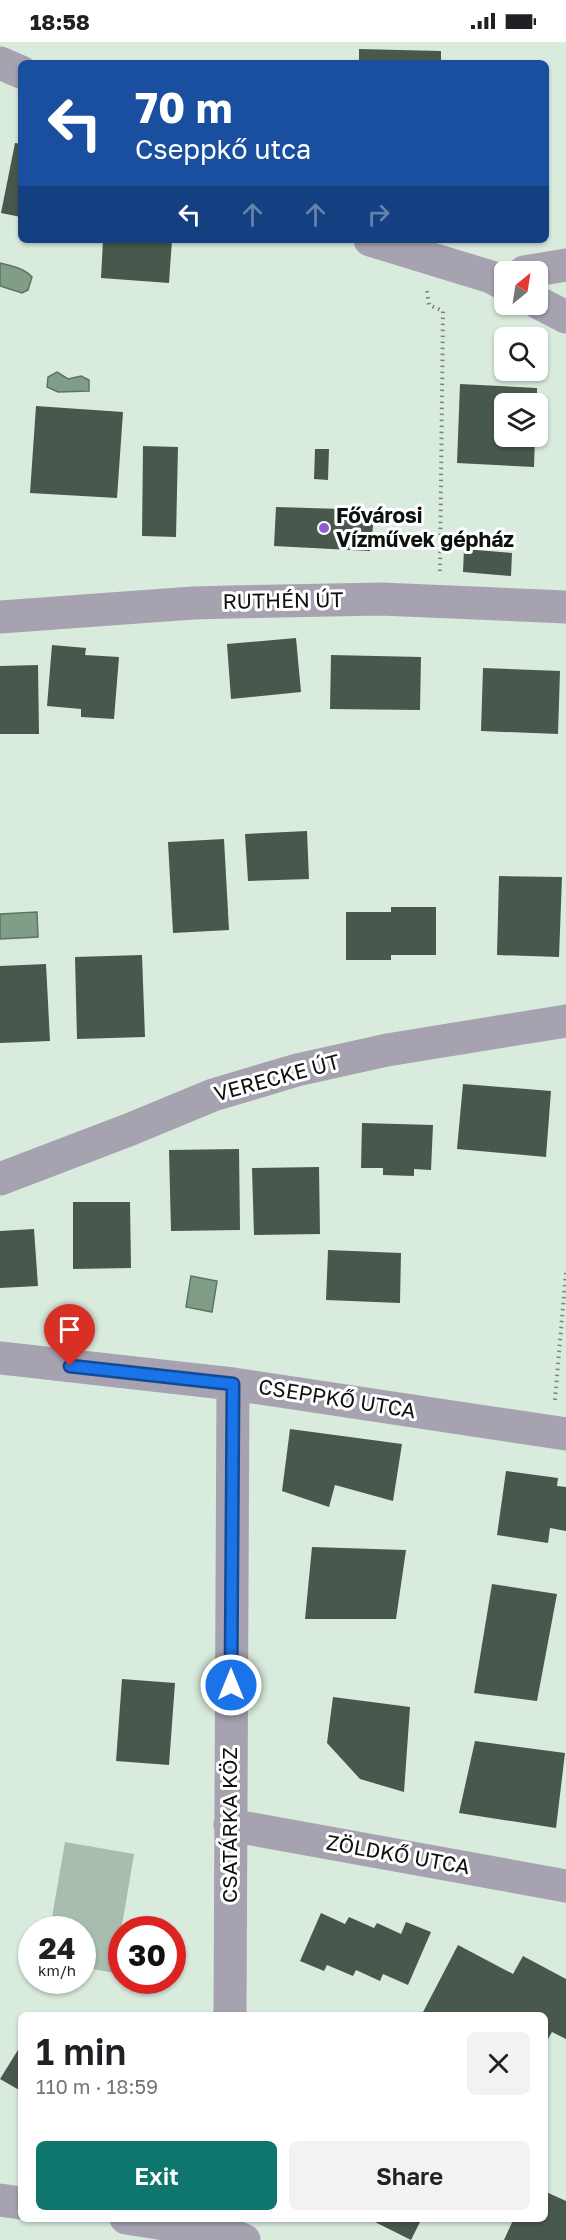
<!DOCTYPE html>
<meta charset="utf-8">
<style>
body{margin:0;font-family:"Golos Text",sans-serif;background:#f2f2f2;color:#202124;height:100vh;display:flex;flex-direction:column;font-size:22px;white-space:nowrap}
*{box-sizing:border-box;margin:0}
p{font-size:20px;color:#757577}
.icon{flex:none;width:33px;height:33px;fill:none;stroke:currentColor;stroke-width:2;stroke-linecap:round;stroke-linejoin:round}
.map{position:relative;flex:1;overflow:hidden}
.details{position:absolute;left:18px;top:1970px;width:530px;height:210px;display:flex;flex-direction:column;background:#fff;border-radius:9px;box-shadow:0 2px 4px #0004}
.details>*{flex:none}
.hud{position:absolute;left:18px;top:18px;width:531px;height:183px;border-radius:9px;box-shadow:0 2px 4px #0004;background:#1a4fa0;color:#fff;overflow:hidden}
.needle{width:39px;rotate:30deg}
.controls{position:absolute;left:494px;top:219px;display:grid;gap:12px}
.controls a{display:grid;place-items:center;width:54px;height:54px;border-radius:9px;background:#fff;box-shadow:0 2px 4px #0004;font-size:30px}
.speed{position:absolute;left:18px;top:1874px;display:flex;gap:12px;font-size:30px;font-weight:700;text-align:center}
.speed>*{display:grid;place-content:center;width:78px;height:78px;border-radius:50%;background:#fff;box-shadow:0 2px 4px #0004;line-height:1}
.speed small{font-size:15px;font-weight:400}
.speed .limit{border:9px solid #d22;background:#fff;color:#111}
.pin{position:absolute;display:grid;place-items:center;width:51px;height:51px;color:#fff;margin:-62px -26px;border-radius:50% 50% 50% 0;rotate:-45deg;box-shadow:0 0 6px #0007}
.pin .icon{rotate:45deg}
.me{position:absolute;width:66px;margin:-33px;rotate:0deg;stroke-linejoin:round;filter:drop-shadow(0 0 4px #0008)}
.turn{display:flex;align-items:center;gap:21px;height:126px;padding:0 18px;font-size:27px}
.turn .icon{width:78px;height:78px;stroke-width:2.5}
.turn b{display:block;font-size:42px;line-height:51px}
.lanes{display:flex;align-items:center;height:57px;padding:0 18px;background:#0003;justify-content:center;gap:30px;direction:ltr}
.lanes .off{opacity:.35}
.round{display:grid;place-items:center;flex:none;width:63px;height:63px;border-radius:9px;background:#f2f2f2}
.head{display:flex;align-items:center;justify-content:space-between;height:102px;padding:0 18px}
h1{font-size:36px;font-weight:600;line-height:45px}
.action{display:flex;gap:12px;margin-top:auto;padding:12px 18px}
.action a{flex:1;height:69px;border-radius:9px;background:#0f766e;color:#fff;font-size:24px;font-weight:600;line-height:69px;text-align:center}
.action a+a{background:#f2f2f2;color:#202124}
.status{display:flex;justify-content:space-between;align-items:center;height:42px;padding:0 30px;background:#fff;direction:ltr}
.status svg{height:16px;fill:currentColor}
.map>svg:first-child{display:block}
.green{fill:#a8bdad}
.water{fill:#809e87;stroke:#5d7463;stroke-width:1.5}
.building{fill:#49584c}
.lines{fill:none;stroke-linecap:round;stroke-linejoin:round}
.path{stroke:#78857b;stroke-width:4;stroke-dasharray:1.5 4.5;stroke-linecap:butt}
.minor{stroke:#a6a2b0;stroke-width:33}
.route-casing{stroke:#114b97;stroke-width:15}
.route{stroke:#1a73e8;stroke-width:10}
.poi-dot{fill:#8d5bd4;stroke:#fff;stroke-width:2}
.labels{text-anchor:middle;stroke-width:6;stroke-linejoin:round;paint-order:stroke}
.poi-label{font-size:21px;font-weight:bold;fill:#0c120e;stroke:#fff;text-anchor:start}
.street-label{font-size:21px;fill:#0c120e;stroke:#fff}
</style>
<div class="status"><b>18:58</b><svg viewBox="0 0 49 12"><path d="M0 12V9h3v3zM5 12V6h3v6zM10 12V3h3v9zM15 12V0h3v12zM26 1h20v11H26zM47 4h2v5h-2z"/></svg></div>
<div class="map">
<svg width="566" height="2198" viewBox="0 0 566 2198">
<rect width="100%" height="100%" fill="#d9ebdd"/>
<path class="green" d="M65 1800 134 1812 114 1931 83 1925 82 1887H50Z"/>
<path class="water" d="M0 221C12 224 24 226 32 235L28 248 22 251 0 244Z
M57 330 68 337 81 334 89 338V349L58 350 47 345 48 335Z
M37 870 38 895 0 897V872Z
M191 1234 217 1239 212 1270 186 1265Z"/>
<path class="building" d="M359 7 441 9V21H359Z
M15 101 21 102V175L1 171Z
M103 198H172L169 241 101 236Z
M460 342 537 346V362H504V394H535L534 425 457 421Z
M36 364 123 370 117 456 30 451Z
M143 404 178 405 176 495 142 494Z
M315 407H329L328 438 314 437Z
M276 465 375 468 370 509 274 504Z
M464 507 512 511 511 534 463 530Z
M296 596 301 650 231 657 227 602Z
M52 603 86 606 85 613 119 615 114 677 81 675V667L47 664Z
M331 613 421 615 420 668 330 667Z
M38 623 39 692H0V624Z
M483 626 560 629 558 692 481 689Z
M307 789 309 837 248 839 245 792Z
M224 797 229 888 173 891 168 800Z
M499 834 562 835 559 915 497 913Z
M391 865H436V913H391V918H346V870H391Z
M142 913 145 995 77 997 75 915Z
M46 922 50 999 0 1001V924Z
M463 1042 551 1049 546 1115 457 1107Z
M362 1081 433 1083 431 1128 414 1127V1134L383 1133V1126H361Z
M239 1107 240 1188 171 1189 169 1108Z
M319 1125 320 1192 254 1193 252 1126Z
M73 1160H130L131 1226 73 1227Z
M34 1187 38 1244 0 1246V1189Z
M328 1208 401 1211 400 1261 326 1258Z
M290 1387 402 1402 393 1459 335 1443 329 1465 282 1449Z
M506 1429 558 1436 557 1444 566 1445V1489L550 1486 548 1501 497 1493Z
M312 1505 406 1508 396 1577H305Z
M492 1542 557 1552 537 1659 474 1651Z
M122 1637 175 1641 169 1723 116 1719Z
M333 1655 410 1665 404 1750 360 1737 327 1701Z
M475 1699 565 1711 556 1786 459 1771Z
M321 1871 345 1882 349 1875 374 1886 377 1881 401 1892 406 1880 431 1890 408 1943 383 1932 380 1939 356 1928 353 1934 327 1923 324 1929 300 1919Z
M458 1903 513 1932 523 1914 566 1937V1997L552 1990 544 2004V1972H422Z
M21 2003V2049L0 2037Z
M544 2149 566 2159V2198H504L514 2176H544Z
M367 2176H422L411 2198Z"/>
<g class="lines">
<path class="path" d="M427 249 429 263 443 269 440 529
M555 1358 566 1230"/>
<path class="minor" d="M0 21 21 30
M370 198 491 235 504 242
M524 230 566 223
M537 260 566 275
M0 575 193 561 230 560 381 557 566 565
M0 1137 131 1087 213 1053 297 1028 387 1008 566 979
M0 1316 233 1342 566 1392
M230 1783 566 1844
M230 1972 233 1342
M0 2158 21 2161
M126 2176 229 2192 244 2198"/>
</g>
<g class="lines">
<g class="route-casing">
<path id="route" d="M70 1324 233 1342 231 1643"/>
</g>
<use href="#route" class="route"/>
</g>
<circle class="poi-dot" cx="324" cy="486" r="6"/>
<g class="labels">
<g class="poi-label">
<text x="336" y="481">Fővárosi<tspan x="336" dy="24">Vízművek gépház</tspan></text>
</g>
<g class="street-label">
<text transform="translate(283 559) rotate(-1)" y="7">RUTHÉN ÚT</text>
<text transform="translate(277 1036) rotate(-15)" y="7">VERECKE ÚT</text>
<text transform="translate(337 1357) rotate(9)" y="7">CSEPPKŐ UTCA</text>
<text transform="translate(230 1783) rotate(-90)" y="7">CSATÁRKA KÖZ</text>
<text transform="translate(398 1813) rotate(10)" y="7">ZÖLDKŐ UTCA</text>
</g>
</g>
</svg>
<div class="controls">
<a><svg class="needle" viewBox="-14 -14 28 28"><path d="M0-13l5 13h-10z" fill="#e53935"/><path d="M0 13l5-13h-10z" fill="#757577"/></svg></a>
<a><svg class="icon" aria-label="search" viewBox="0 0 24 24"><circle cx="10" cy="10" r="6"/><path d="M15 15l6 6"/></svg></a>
<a><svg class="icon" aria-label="layers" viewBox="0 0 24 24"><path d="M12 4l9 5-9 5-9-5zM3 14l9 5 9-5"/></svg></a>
</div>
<div class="speed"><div>24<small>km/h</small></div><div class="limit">30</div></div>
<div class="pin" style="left:70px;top:1324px;background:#d93025"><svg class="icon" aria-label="arrive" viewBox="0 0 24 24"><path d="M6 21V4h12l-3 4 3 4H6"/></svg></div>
<svg class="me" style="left:231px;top:1643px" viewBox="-20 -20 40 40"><circle r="17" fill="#1a73e8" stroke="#fff" stroke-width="3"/><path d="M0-11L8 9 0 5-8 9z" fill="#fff"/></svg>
<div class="hud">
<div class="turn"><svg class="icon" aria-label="left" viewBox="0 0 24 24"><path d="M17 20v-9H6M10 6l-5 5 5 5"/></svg><div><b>70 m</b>Cseppkő utca</div></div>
<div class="lanes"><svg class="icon" aria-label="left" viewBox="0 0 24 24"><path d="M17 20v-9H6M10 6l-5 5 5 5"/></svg><svg class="icon off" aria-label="ahead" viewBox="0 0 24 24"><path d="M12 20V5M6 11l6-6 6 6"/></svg><svg class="icon off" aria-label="ahead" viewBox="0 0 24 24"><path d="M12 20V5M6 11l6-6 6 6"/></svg><svg class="icon off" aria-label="right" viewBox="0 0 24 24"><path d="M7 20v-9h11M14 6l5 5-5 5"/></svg></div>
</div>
<section class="details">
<div class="head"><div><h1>1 min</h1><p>110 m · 18:59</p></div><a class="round"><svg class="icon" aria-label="close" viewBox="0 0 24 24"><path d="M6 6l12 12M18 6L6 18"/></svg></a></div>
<div class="action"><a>Exit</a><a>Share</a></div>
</section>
</div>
